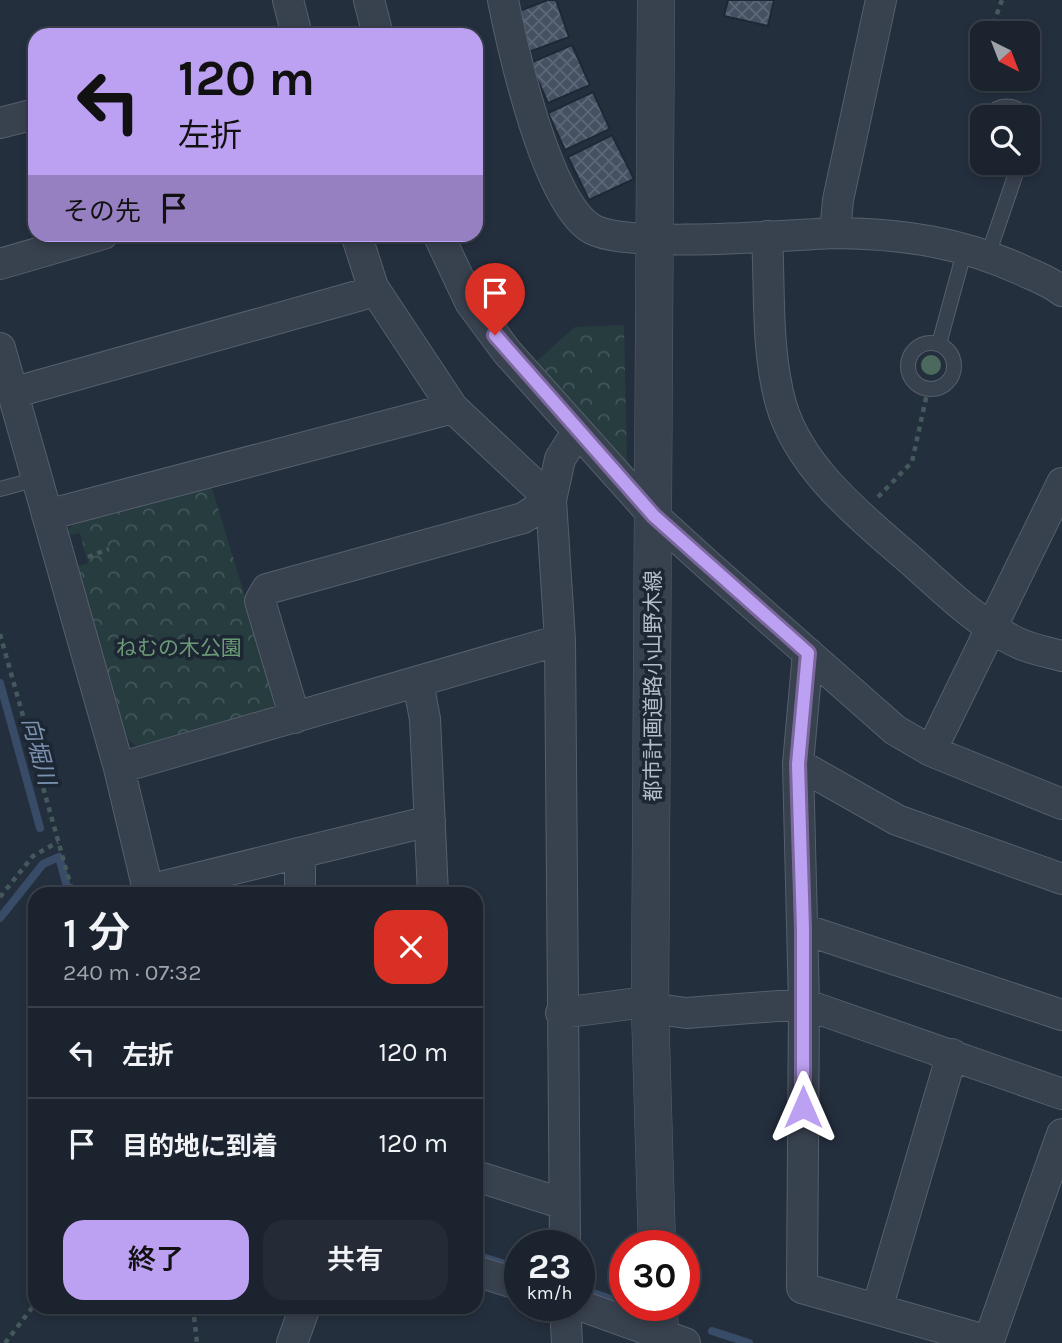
<!DOCTYPE html>
<html lang="ja">
<meta charset="utf-8">
<style>
body{margin:0;font-family:Karla,"Noto Sans JP",sans-serif;background:#242b36;color:#f1f3f6;height:100vh;display:flex;flex-direction:column;font-size:26px;white-space:nowrap}
*{box-sizing:border-box;margin:0}
p{font-size:23px;color:#a0a4aa}
.icon{flex:none;width:38px;height:38px;fill:none;stroke:currentColor;stroke-width:2;stroke-linecap:round;stroke-linejoin:round}
.map{position:relative;flex:1;overflow:hidden}
.sheet{position:absolute;left:28px;top:887px;width:455px;height:427px;display:flex;flex-direction:column;background:#1b232e;border-radius:21px;box-shadow:0 4px 10px #0003,0 0 0 2px #39404a}
.sheet>*{flex:none}
.banner{position:absolute;left:28px;top:28px;width:455px;height:214px;border-radius:21px;box-shadow:0 4px 10px #0003,0 0 0 2px #39404a;background:#bca0f2;color:#111;overflow:hidden}
.needle{width:46px;rotate:138deg}
.buttons{position:absolute;left:970px;top:21px;display:grid;gap:14px}
.buttons a{display:grid;place-items:center;width:70px;height:70px;border-radius:14px;background:#1b232e;box-shadow:0 4px 10px #0003,0 0 0 2px #39404a;font-size:35px}
.speed{position:absolute;left:504px;top:1230px;display:flex;gap:14px;font-size:35px;font-weight:700;text-align:center}
.speed>*{display:grid;place-content:center;width:91px;height:91px;border-radius:50%;background:#1b232e;box-shadow:0 4px 10px #0003,0 0 0 2px #39404a;line-height:1}
.speed small{font-size:18px;font-weight:400}
.speed .limit{border:10px solid #d22;background:#fff;color:#111}
.pin{position:absolute;display:grid;place-items:center;width:60px;height:60px;color:#fff;margin:-72px -30px;border-radius:50% 50% 50% 0;rotate:-45deg;box-shadow:0 0 7px #0007}
.pin .icon{rotate:45deg}
.me{position:absolute;width:77px;margin:-38px;rotate:0deg;stroke-linejoin:round;filter:drop-shadow(0 0 5px #0008)}
.turn{display:flex;align-items:center;gap:24px;height:147px;padding:0 35px;font-size:32px}
.turn .icon{width:91px;height:91px;stroke-width:2.5}
.turn b{display:block;font-size:49px;line-height:60px}
.then{display:flex;align-items:center;height:66px;padding:0 35px;background:#0003;gap:14px;font-size:26px}
.round{display:grid;place-items:center;flex:none;width:74px;height:74px;border-radius:21px;background:#242b36}
.summary{display:flex;align-items:center;justify-content:space-between;height:119px;padding:0 35px}
h1{font-size:42px;font-weight:600;line-height:52px}
.cta{display:flex;gap:14px;margin-top:auto;padding:14px 35px}
.cta a{flex:1;height:80px;border-radius:21px;background:#bca0f2;color:#111;font-size:28px;font-weight:600;line-height:80px;text-align:center}
.cta a+a{background:#242b36;color:#f1f3f6}
ul{padding:0;list-style:none}
li{display:flex;align-items:center;gap:21px;height:91px;padding:0 35px;border-top:2px solid #39404a}
li div{flex:1}
li b{display:block;font-size:26px}
li em{font-style:normal}
.map>svg:first-child{display:block}
.forest{fill:url(#forest-crowns)}
.lines{fill:none;stroke-linecap:round;stroke-linejoin:round}
.stream{stroke:#394c67;stroke-width:8}
.building{fill:url(#building-cross-hatch);stroke:#1f2835;stroke-width:2}
.service-casing{stroke:#565f6c;stroke-width:16}
.minor-casing{stroke:#565f6c;stroke-width:32}
.tertiary-casing{stroke:#565f6c;stroke-width:38}
.path{stroke:#44595c;stroke-width:4.5;stroke-dasharray:5 5;stroke-linecap:butt}
.service{stroke:#38414e;stroke-width:14}
.minor{stroke:#38414e;stroke-width:30}
.tertiary{stroke:#38414e;stroke-width:37}
.tree{fill:#4b6a5d}
.route-casing{stroke:#7a689d;stroke-width:18}
.route{stroke:#bca0f2;stroke-width:12}
.labels{text-anchor:middle;stroke-width:7;stroke-linejoin:round;paint-order:stroke}
.park-label{font-size:21px;fill:#6b9a76;stroke:#1d2633}
.street-label{font-size:21px;fill:#b4bcc9;stroke:#1d2633}
.water-label{font-size:23px;font-style:italic;fill:#7c92b1;stroke:#1d2633}
</style>
<div class="map">
<svg width="1062" height="1343" viewBox="0 0 1062 1343">
<defs>
<pattern id="forest-crowns" width="20" height="18" patternUnits="userSpaceOnUse" patternTransform="scale(1.75)"><rect width="20" height="18" fill="#263c3f"/><path d="M2 6a3 3 0 1 1 6 0M12 15a3 3 0 1 1 6 0" fill="none" stroke="#435659"/></pattern>
<pattern id="building-cross-hatch" width="8" height="8" patternUnits="userSpaceOnUse" patternTransform="scale(1.75)"><rect width="8" height="8" fill="#455162"/><path d="M0 0l8 8M0 8l8-8" fill="none" stroke="#5d6877"/></pattern>
</defs>
<rect width="100%" height="100%" fill="#242f3e"/>
<path class="forest" d="M624 325 627 464 530 367 575 327Z
M211 485 278 705 268 716 140 750 124 735 75 567 88 563 80 533 69 535 68 530 75 522Z"/>
<g class="lines">
<path class="stream" d="M0 683 40 828
M0 918 43 864 59 857 69 894
M476 1255 520 1269
M588 1291 616 1301
M712 1331 749 1343"/>
</g>
<path class="building" d="M548 0H556L569 37 529 52 514 13Z
M728 0H774L768 26 724 16Z
M572 45 590 85 548 103 530 63Z
M593 92 610 129 565 150 548 113Z
M612 135 634 179 589 200 568 157Z"/>
<g class="lines">
<g class="service-casing">
<path id="service" d="M987 117C999 103 1015 103 1026 117
M1027 119V139
M988 255 1015 176 1016 163
M908 366a23 23 0 1 1 46 0a23 23 0 1 1-46 0Z
M939 344 965 249
M0 489 37 479"/>
</g>
<g class="minor-casing">
<path id="minor" d="M288 0 297 35
M369 0 378 35
M503 0C513 50 547 204 592 229 627 249 787 235 835 233L838 200 881 0
M0 123 35 114
M835 233C904 234 961 242 1024 271 1037 277 1051 282 1062 291
M438 234 470 302 507 352 654 516 709 566 895 730 931 751 1062 804
M767 236C770 290 766 351 781 404 800 471 866 521 916 565 947 593 978 623 1016 642 1030 649 1047 652 1062 656
M0 264 103 234
M0 348 119 768 149 894
M12 393 361 295 373 287
M47 515 453 408
M418 682 425 719 433 894
M295 718 260 601 267 589 523 518 551 500 453 408 373 287 356 234
M931 751 1062 483
M798 764 808 653
M119 768 560 640
M300 853V894
M148 890 430 821
M803 929 1062 1015
M561 1013 638 1003 650 1008 686 1013 804 1004 1062 1094
M476 1176 564 1204
M565 1246 560 640 551 500 560 459 577 432
M476 1271 520 1285
M579 1305 685 1343
M565 1306 567 1343
M877 1309 952 1054
M988 1341 802 1288 804 1004 798 764 897 820 1062 879
M292 1343 305 1307
M988 1343 1062 1134"/>
</g>
<g class="tertiary-casing">
<path id="tertiary" d="M656 0 650 1008 657 1246
M659 1306 660 1343"/>
</g>
<path class="path" d="M990 33 1002 0
M878 497 912 462 928 389
M88 557 109 549
M0 634 73 894
M0 897 33 856 58 842
M193 1307 197 1343
M5 1343 35 1304"/>
<use href="#service" class="service"/>
<use href="#minor" class="minor"/>
<use href="#tertiary" class="tertiary"/>
</g>
<circle class="tree" cx="931" cy="365" r="10"/>
<g class="lines">
<g class="route-casing">
<path id="route" d="M495 335 654 516 808 653 798 764 803 929V1107"/>
</g>
<use href="#route" class="route"/>
</g>
<g class="labels">
<g class="park-label">
<text x="179" y="655">ねむの木公園</text>
</g>
<g class="street-label">
<text transform="translate(653 686) rotate(-90)" y="7">都市計画道路小山野木線</text>
</g>
<g class="water-label">
<text transform="translate(39 751) rotate(75)" y="8">向堀川</text>
</g>
</g>
</svg>
<div class="buttons">
<a><svg class="needle" viewBox="-14 -14 28 28"><path d="M0-13l5 13h-10z" fill="#e53935"/><path d="M0 13l5-13h-10z" fill="#a0a4aa"/></svg></a>
<a><svg class="icon" aria-label="search" viewBox="0 0 24 24"><circle cx="10" cy="10" r="6"/><path d="M15 15l6 6"/></svg></a>
</div>
<div class="speed"><div>23<small>km/h</small></div><div class="limit">30</div></div>
<div class="pin" style="left:495px;top:335px;background:#d93025"><svg class="icon" aria-label="arrive" viewBox="0 0 24 24"><path d="M6 21V4h12l-3 4 3 4H6"/></svg></div>
<svg class="me" style="left:803px;top:1107px" viewBox="-20 -20 40 40"><path d="M0-17L14 15 0 8-14 15z" fill="#bca0f2" stroke="#fff" stroke-width="4"/></svg>
<div class="banner">
<div class="turn"><svg class="icon" aria-label="left" viewBox="0 0 24 24"><path d="M17 20v-9H6M10 6l-5 5 5 5"/></svg><div><b>120 m</b>左折</div></div>
<div class="then">その先<svg class="icon" aria-label="arrive" viewBox="0 0 24 24"><path d="M6 21V4h12l-3 4 3 4H6"/></svg></div>
</div>
<section class="sheet">
<div class="summary"><div><h1>1 分</h1><p>240 m · 07:32</p></div><a class="round" style="background:#d93025;color:#fff"><svg class="icon" aria-label="close" viewBox="0 0 24 24"><path d="M6 6l12 12M18 6L6 18"/></svg></a></div>
<ul>
<li><svg class="icon" aria-label="left" viewBox="0 0 24 24"><path d="M17 20v-9H6M10 6l-5 5 5 5"/></svg><div><b>左折</b></div><em>120 m</em></li>
<li><svg class="icon" aria-label="arrive" viewBox="0 0 24 24"><path d="M6 21V4h12l-3 4 3 4H6"/></svg><div><b>目的地に到着</b></div><em>120 m</em></li>
</ul>
<div class="cta"><a>終了</a><a>共有</a></div>
</section>
</div>
